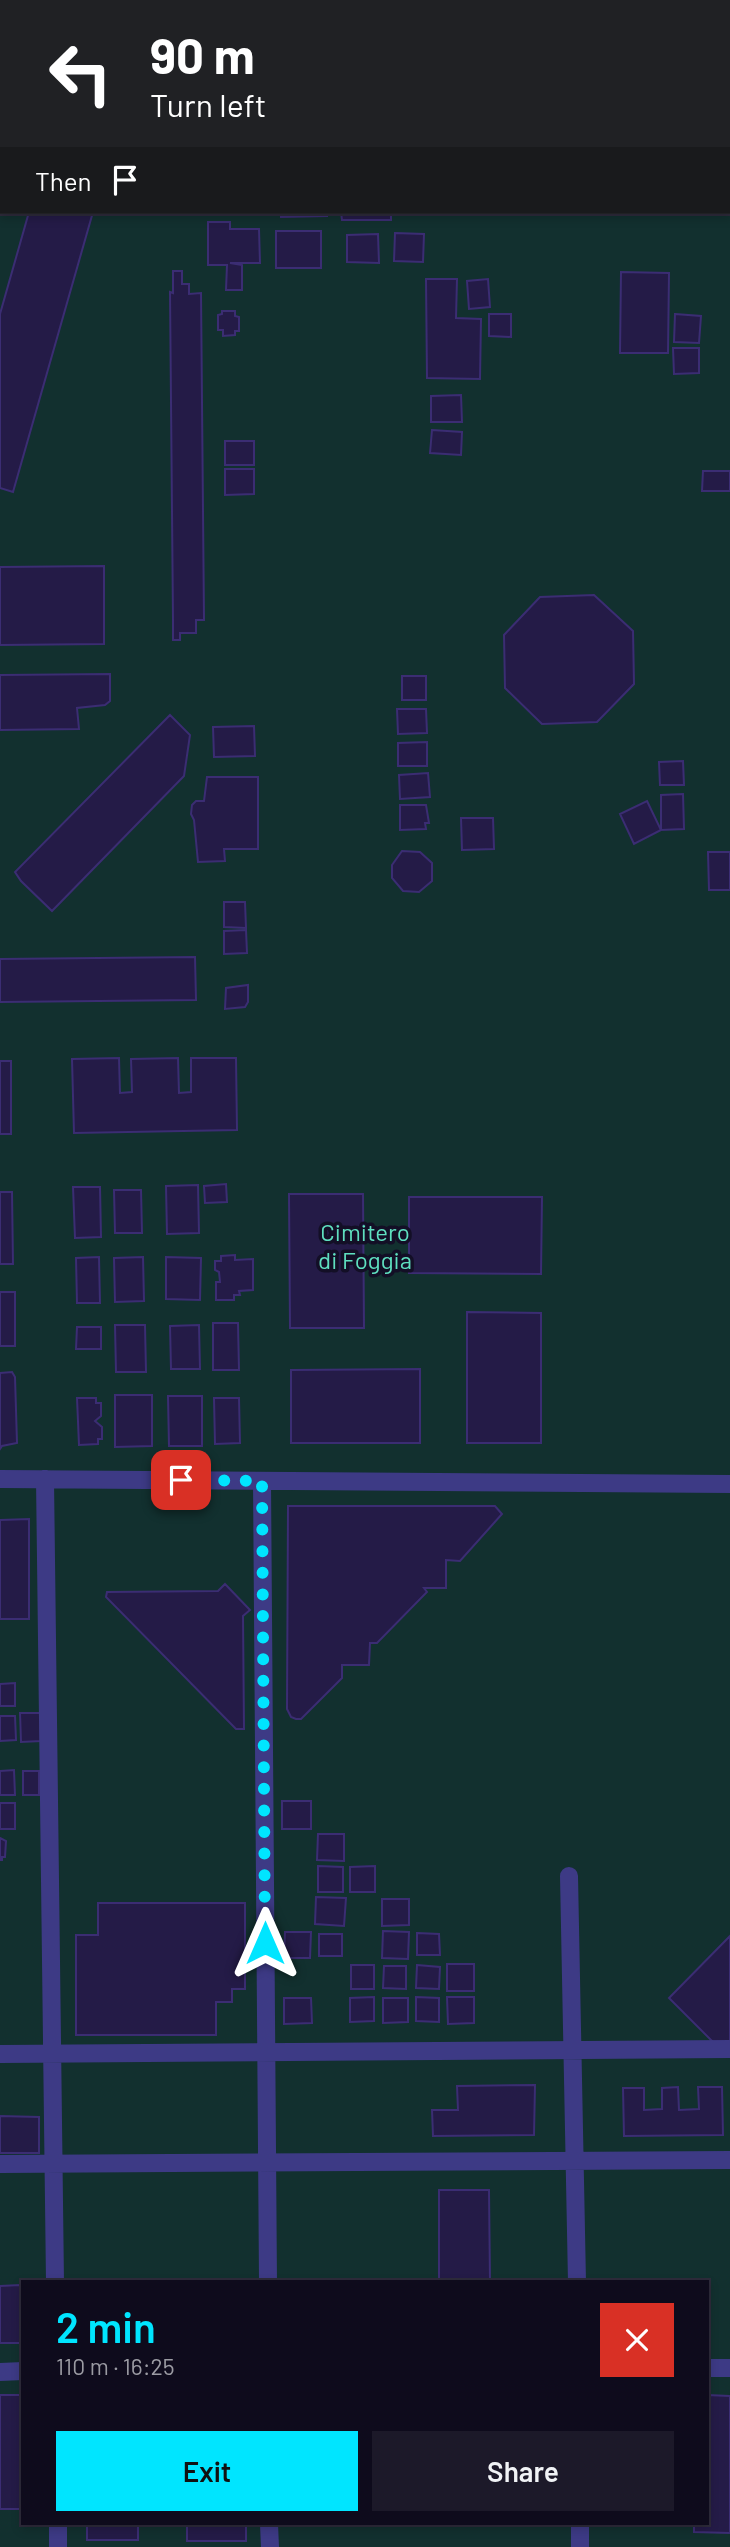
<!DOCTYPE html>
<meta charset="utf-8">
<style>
body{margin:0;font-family:Barlow,sans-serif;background:#1c1929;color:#f1f3f6;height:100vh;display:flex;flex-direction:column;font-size:26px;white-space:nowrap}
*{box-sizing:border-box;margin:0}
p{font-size:23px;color:#9b9ba3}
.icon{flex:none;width:38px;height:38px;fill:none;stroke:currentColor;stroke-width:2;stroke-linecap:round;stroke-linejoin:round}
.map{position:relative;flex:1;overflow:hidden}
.side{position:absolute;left:21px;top:2280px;width:688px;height:245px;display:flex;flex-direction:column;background:#0e0b1c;border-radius:0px;box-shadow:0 4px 10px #0003,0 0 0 2px #2e2b3b}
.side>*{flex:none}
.guide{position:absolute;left:0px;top:0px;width:732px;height:214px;box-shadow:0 4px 10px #0003,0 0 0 2px #2e2b3b;background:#202124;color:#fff;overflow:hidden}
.pin{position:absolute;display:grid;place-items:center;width:60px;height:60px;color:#fff;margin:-30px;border-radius:14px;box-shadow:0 4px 10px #0006}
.me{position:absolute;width:77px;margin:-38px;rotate:0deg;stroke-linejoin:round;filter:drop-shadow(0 0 5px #0008)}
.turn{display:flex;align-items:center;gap:24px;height:147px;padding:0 35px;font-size:32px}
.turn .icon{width:91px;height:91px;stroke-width:2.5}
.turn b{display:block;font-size:49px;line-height:60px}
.then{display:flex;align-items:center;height:66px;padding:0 35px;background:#0003;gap:14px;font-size:26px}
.round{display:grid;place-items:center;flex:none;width:74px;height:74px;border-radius:0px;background:#1c1929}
.summary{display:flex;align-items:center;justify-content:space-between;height:119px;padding:0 35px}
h1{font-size:42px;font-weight:600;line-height:52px;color:#00e5ff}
.button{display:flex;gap:14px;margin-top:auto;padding:14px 35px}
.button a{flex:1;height:80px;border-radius:0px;background:#00e5ff;color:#111;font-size:28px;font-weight:600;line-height:80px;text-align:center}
.button a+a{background:#1c1929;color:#f1f3f6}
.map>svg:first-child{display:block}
.green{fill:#12302f;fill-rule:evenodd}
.building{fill:#241b47;stroke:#3b2d73;stroke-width:2}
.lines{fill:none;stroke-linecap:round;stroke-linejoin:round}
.minor{stroke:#3d3a85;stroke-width:18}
.route{stroke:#00e5ff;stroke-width:12;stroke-dasharray:0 21.6}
.labels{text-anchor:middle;stroke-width:7;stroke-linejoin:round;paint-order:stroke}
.park-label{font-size:24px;fill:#5fe0c0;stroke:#130f26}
</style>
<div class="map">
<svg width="730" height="2547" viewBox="0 0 730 2547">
<rect width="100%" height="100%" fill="#130f26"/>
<path class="green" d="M0 0H730V2547H0ZM2 2H730V212H2ZM23 2282H707V2524H23Z"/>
<path class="building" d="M207 0H252V2H207Z
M283 0H395L283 2Z
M628 0H659L628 2Z
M0 60H2V121H0Z
M29 212H93L13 492 0 488V314Z
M281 212H327V216L281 217Z
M341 212H391V220H342Z
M492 212H511V215H492Z
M208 222H230V229H259L260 263H230L242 265V290H226L227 265H208Z
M276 231H321V268H276Z
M395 233 424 234 423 262 394 261Z
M378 234 379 263 347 262V235Z
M173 271H182V284H189V294L201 293 204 620H196V633H180V640H173V620L170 292 173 293Z
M621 272 669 273 668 353H620Z
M426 279H457L456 318 481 319 480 379 427 378Z
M488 279 490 307 469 309 467 281Z
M222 311H235V316L239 317V331H235V335L223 336V330H218V315L222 314Z
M489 314H511V337L489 336Z
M675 314 701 316 699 343 674 342Z
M673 348H699V373L674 374Z
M461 395 462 422H431V396Z
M432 430 462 432 461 455 430 453Z
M225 441H254V465H225Z
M225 469H254V494L225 495Z
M703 471H730V491H702Z
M104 566V644L0 645V567Z
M594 595 633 631 634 684 597 722 542 724 505 688 504 635 540 597Z
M110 674V701L105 705 77 708 79 729 0 730V675Z
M402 676H426V700H402Z
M397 709H426L427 733 398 734Z
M170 715 190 735 184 776 52 911 21 881 15 872Z
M254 726 255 756 214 757 213 727Z
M427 742V766H398V743Z
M683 761 684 785H660L659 762Z
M428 773 430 797 400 799 399 775Z
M207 777H258V849H224L225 861 198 862 194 820 191 814 192 805 196 801H204Z
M683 794 684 829 661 830V795Z
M647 801 661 830 634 844 620 814Z
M400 805H426L429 823H425L426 829 400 830Z
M461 818H493L494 849 462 850Z
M402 851 420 852 432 863V881L419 892 403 891 392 878V865Z
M708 852H730V890H709Z
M224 902H245L246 928 224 927Z
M246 930 247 953 224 954V931Z
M195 957 196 1000 0 1002V959Z
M248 985V1002L245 1007 225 1009 226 988Z
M119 1058 120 1093 132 1092 131 1059 178 1058 179 1093 191 1092V1058H236L237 1130 74 1133 72 1059Z
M0 1061H11V1134H0Z
M226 1184 227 1202 205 1203 204 1186Z
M198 1185 199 1233 167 1234 166 1186Z
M73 1187H100L101 1237 75 1238Z
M114 1190H141L142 1233H115Z
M0 1192H12L13 1264H0Z
M289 1194H363L364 1328H290Z
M409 1197H542L541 1274 409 1273Z
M235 1255V1260L253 1259V1290L239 1291 240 1295H234V1300H216V1282H220L219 1272 215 1270V1261H221V1256Z
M99 1257 100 1303H77L76 1258Z
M143 1257 144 1301 115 1302 114 1258Z
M166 1257 201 1258 200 1300 166 1299Z
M0 1292H15V1346H0Z
M467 1312 541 1313V1443H467Z
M213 1323H238L239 1370H213Z
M115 1325H145L146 1372H116Z
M199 1325 200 1369H171L170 1326Z
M77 1327H101V1349H76Z
M420 1369V1443H291V1370Z
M12 1372 15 1377 17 1443 2 1446 0 1449V1373Z
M115 1395H152V1446L115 1447Z
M168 1396H202V1446H169Z
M77 1398H96V1403H101V1416L95 1421 102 1427V1439H98V1444L79 1445Z
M214 1398H239L240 1443 215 1444Z
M288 1506H495L502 1514 460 1561 446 1560V1588H424L427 1592 377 1643H370L369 1665H342V1678L301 1719H296L291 1717 287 1709Z
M29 1519V1619H0V1520Z
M225 1584 250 1610 243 1616 244 1729H236L106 1597 107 1592 218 1591Z
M15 1683V1706H0V1684Z
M20 1713H40L41 1741 21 1742Z
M0 1716H15L16 1740 0 1741Z
M14 1770 15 1795H0V1771Z
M23 1771H39V1795H23Z
M282 1801H311V1829H282Z
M0 1803H15V1829H0Z
M318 1834H344V1861L317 1860Z
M0 1838 6 1841 5 1857H2V1860H0Z
M318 1866 343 1867V1892H318Z
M375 1866V1892H350V1867Z
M316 1897 346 1898 344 1926 315 1924Z
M382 1899H409V1925L382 1926Z
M98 1903H245V1989H232V2002H216V2035H76V1935H98Z
M383 1931 409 1932 408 1959 382 1958Z
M285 1932H311L310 1958H284Z
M417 1933 439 1934 440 1955H417Z
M319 1934H342V1956H319Z
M730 1936V2042L714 2043 669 1998Z
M447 1964H474V1991H447Z
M351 1965H374V1989H351Z
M417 1965 440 1967 439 1989 416 1988Z
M384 1966H406V1989L383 1988Z
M374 1997V2021L350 2022V1998Z
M416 1997 439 1998V2022L416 2021Z
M447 1997H474V2023L448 2024Z
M284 1998H311L312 2023 284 2024Z
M383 1998H408V2022L383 2023Z
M535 2085 534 2135 433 2136 432 2110H458L457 2086Z
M678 2087 679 2110 699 2109 698 2087H722L723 2135 624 2136 623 2088H644V2110L662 2109V2088Z
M0 2116 39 2117V2153H0Z
M439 2190H489L490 2282H439Z
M20 2285 21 2343H0V2286Z
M0 2395H23V2509H0Z
M707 2395 730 2396V2533L694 2532V2524H707Z
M87 2524H138V2540H87Z
M187 2524H246V2541H187Z"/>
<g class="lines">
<path class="minor" d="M0 1479 730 1484
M45 1479 55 2282
M262 1481 268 2282
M569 1876 577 2282
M0 2054 730 2049
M0 2164 730 2160
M707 2368H730
M0 2372 23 2371
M58 2524V2547
M269 2524 270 2547
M580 2524V2547"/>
</g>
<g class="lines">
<path class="route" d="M181 1480 262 1481 265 1943"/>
</g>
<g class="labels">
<g class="park-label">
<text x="365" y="1241">Cimitero<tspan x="365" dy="28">di Foggia</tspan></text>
</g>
</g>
</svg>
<div class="pin" style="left:181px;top:1480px;background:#d93025"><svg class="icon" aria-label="arrive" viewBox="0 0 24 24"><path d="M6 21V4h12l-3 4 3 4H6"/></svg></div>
<svg class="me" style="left:265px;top:1943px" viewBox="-20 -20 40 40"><path d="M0-17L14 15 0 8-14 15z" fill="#00e5ff" stroke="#fff" stroke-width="4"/></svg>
<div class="guide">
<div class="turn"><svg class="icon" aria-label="left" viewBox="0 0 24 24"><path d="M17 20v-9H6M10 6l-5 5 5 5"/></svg><div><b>90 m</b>Turn left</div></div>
<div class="then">Then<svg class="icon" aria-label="arrive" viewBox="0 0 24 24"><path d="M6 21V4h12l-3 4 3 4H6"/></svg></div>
</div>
<section class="side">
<div class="summary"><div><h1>2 min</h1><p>110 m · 16:25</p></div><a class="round" style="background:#d93025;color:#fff"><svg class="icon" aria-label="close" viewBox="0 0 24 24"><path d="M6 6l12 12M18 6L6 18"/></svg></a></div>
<div class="button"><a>Exit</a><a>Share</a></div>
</section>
</div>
